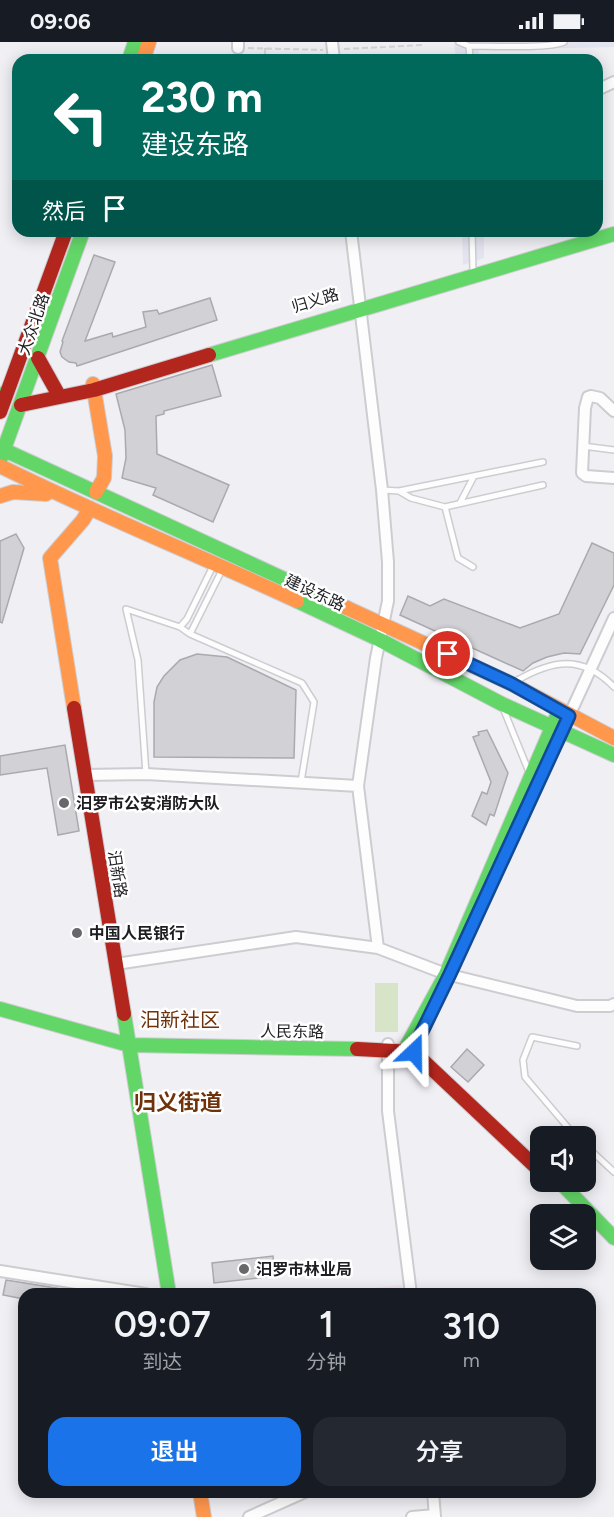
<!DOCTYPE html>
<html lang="zh">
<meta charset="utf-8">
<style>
body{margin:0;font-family:Figtree,"Noto Sans SC",sans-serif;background:#242831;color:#f1f3f6;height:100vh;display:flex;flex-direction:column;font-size:22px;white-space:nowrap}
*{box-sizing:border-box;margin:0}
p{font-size:20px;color:#9ea1a6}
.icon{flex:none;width:33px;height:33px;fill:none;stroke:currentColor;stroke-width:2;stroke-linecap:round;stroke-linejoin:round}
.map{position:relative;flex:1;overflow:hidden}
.drawer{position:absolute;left:18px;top:1246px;width:578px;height:210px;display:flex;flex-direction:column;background:#171b24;border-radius:18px;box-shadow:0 3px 15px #0003}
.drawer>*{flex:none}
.hud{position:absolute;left:12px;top:12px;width:591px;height:183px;border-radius:18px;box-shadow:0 3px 15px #0003;background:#00695c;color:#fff;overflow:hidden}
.controls{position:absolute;left:530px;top:1084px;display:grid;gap:12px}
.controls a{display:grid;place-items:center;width:66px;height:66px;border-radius:12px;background:#171b24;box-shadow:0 3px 15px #0003;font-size:30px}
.pin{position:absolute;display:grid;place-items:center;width:51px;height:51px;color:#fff;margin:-26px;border:3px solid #fff;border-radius:50%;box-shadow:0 2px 6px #0007}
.me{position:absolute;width:66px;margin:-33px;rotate:23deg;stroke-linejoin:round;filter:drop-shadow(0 0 4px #0008)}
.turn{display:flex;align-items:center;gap:21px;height:126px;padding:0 30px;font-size:27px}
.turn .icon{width:78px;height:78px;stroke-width:2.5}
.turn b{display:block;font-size:42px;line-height:51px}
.then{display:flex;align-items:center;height:57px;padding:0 30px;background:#0003;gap:12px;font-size:22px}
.eta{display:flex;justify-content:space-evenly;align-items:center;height:102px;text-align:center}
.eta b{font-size:36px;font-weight:600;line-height:42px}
.primary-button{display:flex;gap:12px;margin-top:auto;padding:12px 30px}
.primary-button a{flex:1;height:69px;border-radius:18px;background:#1a73e8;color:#fff;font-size:24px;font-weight:600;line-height:69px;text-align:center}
.primary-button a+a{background:#242831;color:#f1f3f6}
.status{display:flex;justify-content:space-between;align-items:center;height:42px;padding:0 30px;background:#171b24;direction:ltr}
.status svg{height:16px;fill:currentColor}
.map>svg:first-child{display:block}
.built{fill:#e4e3f0}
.medical{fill:#f2e4ec}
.green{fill:#d7e4c7}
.building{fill:#d2d1d5;stroke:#aaaaae;stroke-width:1.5}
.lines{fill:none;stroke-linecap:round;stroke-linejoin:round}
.lane-casing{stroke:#cdcdd1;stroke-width:8}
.street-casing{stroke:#cdcdd1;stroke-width:14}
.fast-casing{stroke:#cdcdd1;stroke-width:16}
.slow-casing{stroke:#cdcdd1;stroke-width:16}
.jam-casing{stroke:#cdcdd1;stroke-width:16}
.path{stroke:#d5d5d6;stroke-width:2;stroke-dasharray:6 3;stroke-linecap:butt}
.lane{stroke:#fdfdfd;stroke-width:5}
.street{stroke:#fdfdfd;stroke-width:10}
.fast{stroke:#63d668;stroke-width:14}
.slow{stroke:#ff974d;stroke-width:14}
.jam{stroke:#b3261e;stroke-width:14}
.route-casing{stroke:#114b97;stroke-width:15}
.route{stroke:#1a73e8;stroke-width:10}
.poi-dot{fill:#67676c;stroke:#fff;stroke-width:2}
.labels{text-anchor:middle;stroke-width:5;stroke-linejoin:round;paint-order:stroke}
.street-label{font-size:16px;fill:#1e1e22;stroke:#fff}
.poi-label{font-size:16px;font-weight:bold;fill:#1e1e22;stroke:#fff;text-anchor:start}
.quarter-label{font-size:20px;fill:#70320b;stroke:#fff}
.district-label{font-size:22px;font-weight:bold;fill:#70320b;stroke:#fff}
</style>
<div class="status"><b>09:06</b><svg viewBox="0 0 49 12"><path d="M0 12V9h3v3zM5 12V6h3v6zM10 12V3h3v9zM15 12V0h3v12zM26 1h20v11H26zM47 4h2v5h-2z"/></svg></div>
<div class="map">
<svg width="614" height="1475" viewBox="0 0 614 1475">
<rect width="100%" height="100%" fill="#efeff4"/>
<path class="built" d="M454 0H614V5L479 8V18H456Z
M462 189H484V216L463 223Z"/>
<path class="medical" d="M402 1243 403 1252H310L333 1250Z"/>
<path class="green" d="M375 941H398V990H375Z"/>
<path class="building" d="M94 213 115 220 85 299 112 291 113 295 146 285 143 270 157 268 159 272 210 256 217 278 77 324 76 321 69 320 62 315 60 310 63 300 62 299Z
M212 323 221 354 164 369V372L156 374 157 412 229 443 213 480 153 453 156 446 122 436 126 416 125 388 116 352Z
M16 492 24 506 2 581 0 580V499Z
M592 501 614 511V543L580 612 564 611 547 615 533 621 523 629 400 573 408 554 430 564 444 557 520 586 559 572Z
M197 612 227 615 296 648 294 716 154 715V660L157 645 164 634 180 618Z
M487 688 508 731 494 774 490 772 486 783 472 774 482 750 487 752 491 740 473 695 479 693 478 690Z
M65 703 79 789 58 793 47 726 0 733V714Z
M467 1007 484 1023 468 1040 451 1025Z
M273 1214 275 1234 214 1241 212 1221Z
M6 1238 68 1248V1252H24V1257L3 1253Z"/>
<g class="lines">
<g class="lane-casing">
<path id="lane" d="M459 0 469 4C489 4 550 7 564 0
M469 4 470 18
M472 189 473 229
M583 404 614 408
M382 448 399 449 543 420
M399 449 411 456 445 465 543 443
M460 461 473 436
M445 465 458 516 473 525
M180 585 187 577 214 522
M190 592 223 526
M516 639C552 618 582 612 614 645
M503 666 529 730
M146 732 138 618 126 567 180 585 190 592 302 641 314 660 301 740
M563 1095 569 1088
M576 1095 525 1035 523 1018 532 995 577 1004
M585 1103 614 1130"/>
</g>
<g class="street-casing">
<path id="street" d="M332 0 334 18
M238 6V0
M597 48 614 40
M351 189 382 448 388 520V559L376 616 358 744 378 906
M614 369 600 356 591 354 588 355 585 366 582 431 586 434 614 436
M569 674 614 576
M85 733 146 732 358 744
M116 922 296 895 378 906 446 932 577 964H610L614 962
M388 1002V1069L411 1252
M0 1229 146 1252
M433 1450 435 1475
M249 1475 305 1450
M412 1475 435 1473"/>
</g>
<g class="fast-casing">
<path id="fast" d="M129 18 135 0
M209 313 614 192
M0 355 7 349
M0 406 347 566
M0 418 83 189
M297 559 380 598 502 662 614 713
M0 967 129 1003 357 1007
M124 972 169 1252
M404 1009 446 932 559 669
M560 1140 614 1196"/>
</g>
<g class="slow-casing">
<path id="slow" d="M143 18 149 0
M93 342 105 414 104 436 96 450
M0 424C97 472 198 513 297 559
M0 454 13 450 46 452
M347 566 512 642 614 696
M74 666 50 516 83 478 90 466
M200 1450 204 1475"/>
</g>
<g class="jam-casing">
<path id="jam" d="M38 316 57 350
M21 363 94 348 209 313
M0 370 66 189
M74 666 124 972
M357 1007 414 1010 540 1129"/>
</g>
<path class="path" d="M248 6 323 8
M265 6V18
M344 7 423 3"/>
<use href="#lane" class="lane"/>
<use href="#street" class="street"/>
<use href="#fast" class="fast"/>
<use href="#slow" class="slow"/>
<use href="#jam" class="jam"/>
</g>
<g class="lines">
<g class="route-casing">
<path id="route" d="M414 1010 416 1002 450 932 569 674 512 642 448 612"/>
</g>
<use href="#route" class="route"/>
</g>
<g class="poi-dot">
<circle cx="64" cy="761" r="6"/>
<circle cx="77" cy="891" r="6"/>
<circle cx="244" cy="1227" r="6"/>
</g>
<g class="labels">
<g class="street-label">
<text transform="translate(315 258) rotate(-17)" y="6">归义路</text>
<text transform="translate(33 282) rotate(-71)" y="6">大众北路</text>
<text transform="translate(315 550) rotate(25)" y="6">建设东路</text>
<text transform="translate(118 832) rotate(81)" y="6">汨新路</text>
<text transform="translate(292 989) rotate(1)" y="6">人民东路</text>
</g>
<g class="poi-label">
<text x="76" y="767">汨罗市公安消防大队</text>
<text x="89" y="897">中国人民银行</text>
<text x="256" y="1233">汨罗市林业局</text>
</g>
<g class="quarter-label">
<text x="180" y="985">汨新社区</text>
</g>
<g class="district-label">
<text x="178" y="1068">归义街道</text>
</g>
</g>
</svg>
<div class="controls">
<a><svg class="icon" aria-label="sound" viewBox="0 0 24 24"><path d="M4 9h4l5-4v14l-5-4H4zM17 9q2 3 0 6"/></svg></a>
<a><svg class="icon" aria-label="layers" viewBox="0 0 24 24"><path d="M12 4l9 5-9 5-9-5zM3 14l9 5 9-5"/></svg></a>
</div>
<div class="pin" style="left:448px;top:612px;background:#d93025"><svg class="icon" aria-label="arrive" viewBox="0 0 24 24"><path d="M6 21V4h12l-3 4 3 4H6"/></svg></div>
<svg class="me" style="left:414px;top:1010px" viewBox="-20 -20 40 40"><path d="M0-17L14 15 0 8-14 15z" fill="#1a73e8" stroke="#fff" stroke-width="4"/></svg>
<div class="hud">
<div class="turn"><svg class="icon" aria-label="left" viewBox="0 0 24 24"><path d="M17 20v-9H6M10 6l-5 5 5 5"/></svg><div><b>230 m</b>建设东路</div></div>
<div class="then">然后<svg class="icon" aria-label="arrive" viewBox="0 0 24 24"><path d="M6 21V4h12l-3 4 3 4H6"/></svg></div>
</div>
<section class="drawer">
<div class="eta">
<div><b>09:07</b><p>到达</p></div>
<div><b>1</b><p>分钟</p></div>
<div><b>310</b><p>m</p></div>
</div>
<div class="primary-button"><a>退出</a><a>分享</a></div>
</section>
</div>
